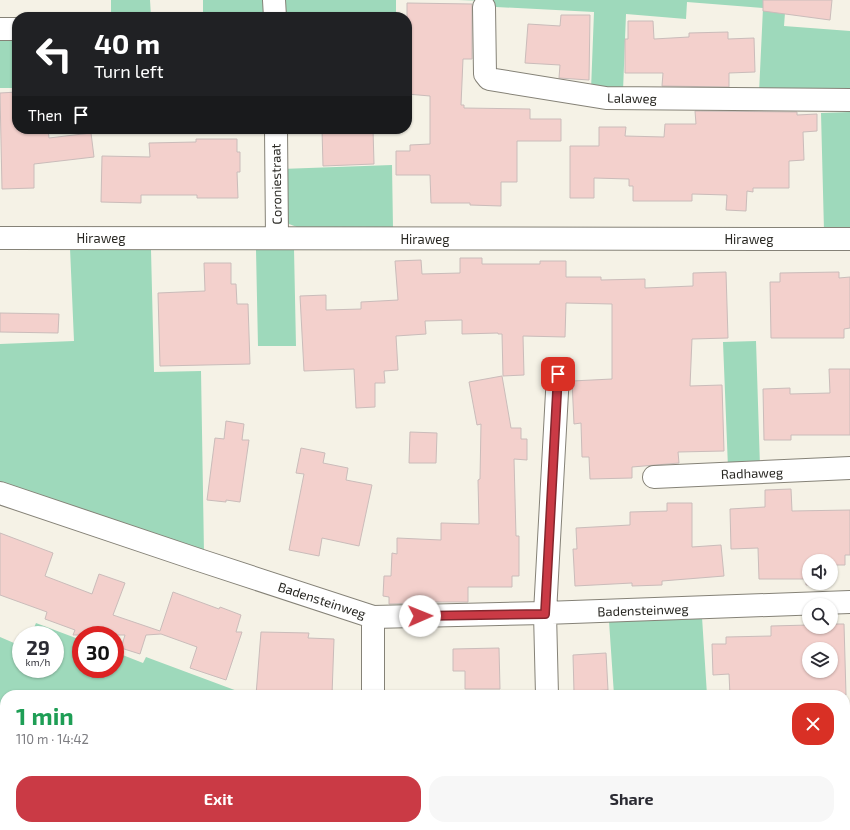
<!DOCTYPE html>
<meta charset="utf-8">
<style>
body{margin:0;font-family:"Exo 2",sans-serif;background:#f7f7f7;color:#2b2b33;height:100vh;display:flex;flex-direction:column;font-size:15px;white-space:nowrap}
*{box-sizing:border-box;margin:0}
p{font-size:13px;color:#7c7c81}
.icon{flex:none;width:22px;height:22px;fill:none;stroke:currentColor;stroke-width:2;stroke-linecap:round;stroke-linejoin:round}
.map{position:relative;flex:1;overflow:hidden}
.sheet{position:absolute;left:0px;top:690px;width:850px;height:140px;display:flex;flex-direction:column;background:#fff;border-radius:16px 16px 0 0;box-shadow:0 1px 3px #0004}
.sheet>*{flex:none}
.top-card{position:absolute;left:12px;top:12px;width:400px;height:122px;border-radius:16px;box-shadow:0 1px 3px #0004;background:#202124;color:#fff;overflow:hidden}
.fabs{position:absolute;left:802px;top:554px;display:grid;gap:8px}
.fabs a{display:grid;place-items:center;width:36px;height:36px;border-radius:50%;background:#fff;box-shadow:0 1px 3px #0004;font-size:20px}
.speed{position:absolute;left:12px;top:626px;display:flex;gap:8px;font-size:20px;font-weight:700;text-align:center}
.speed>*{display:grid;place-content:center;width:52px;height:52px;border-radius:50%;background:#fff;box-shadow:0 1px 3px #0004;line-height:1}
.speed small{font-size:10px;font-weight:400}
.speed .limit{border:6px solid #d22;background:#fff;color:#111}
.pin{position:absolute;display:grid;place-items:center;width:34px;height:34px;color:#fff;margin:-17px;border-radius:8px;box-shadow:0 2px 6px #0006}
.me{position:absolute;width:44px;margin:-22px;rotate:89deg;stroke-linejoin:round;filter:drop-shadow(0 0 3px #0008)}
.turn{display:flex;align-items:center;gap:14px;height:84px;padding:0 16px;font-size:18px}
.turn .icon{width:52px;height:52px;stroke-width:2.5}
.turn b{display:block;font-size:28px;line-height:34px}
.then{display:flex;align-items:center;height:38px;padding:0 16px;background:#0003;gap:8px;font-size:15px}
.round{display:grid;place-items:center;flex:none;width:42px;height:42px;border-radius:16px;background:#f7f7f7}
.overview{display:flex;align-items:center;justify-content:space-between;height:68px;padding:0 16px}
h1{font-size:24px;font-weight:700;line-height:30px;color:#1e9e55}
.action{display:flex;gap:8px;margin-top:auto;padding:8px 16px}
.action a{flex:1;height:46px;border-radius:16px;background:#ca3a45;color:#fff;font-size:16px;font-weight:700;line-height:46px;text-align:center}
.action a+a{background:#f7f7f7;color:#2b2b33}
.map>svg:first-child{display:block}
.green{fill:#9ed9bb}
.building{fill:#f3d0cc;stroke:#cabcba;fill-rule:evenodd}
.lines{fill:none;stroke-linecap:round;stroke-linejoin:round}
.minor-casing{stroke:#858277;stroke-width:24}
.minor{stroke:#fff;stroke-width:22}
.route-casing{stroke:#83262d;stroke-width:10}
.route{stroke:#ca3a45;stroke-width:7}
.labels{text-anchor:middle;stroke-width:3.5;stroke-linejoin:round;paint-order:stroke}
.street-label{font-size:13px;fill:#282722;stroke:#fff}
</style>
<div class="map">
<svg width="850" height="830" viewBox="0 0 850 830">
<rect width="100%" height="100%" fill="#f5f2e6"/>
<path class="green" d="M111 0H150L151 17H111Z
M203 0H267L265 17H203Z
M282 0H396V17H282Z
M458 0H786L784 26 850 31V96L759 93 763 8 687 2 686 19 626 14 623 91 591 90 594 12 496 7 489 1Z
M0 35H17V88H0Z
M850 112V231H824L821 113Z
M392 165 393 229H302L289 224 283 217 281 169Z
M70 248 151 250 154 372 201 371 204 553 0 484V344L74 341Z
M294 249 296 346H258L256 250Z
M756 341 760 467 728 468 723 342Z
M702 617 707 695H614L609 621Z
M36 623 81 640V669H115V652L143 663 146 657 248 695H5V825H207L204 830H0V637L21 646V669H55V635H31Z
M845 717H850V805H845Z
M383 825H446V830H383Z"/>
<path class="building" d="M763 0H832L830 20 763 11Z
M407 3 472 4V59H463L461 105H464V108L530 109V119H561V141H517V182H501V206L470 205V203H431L430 175H396V151H410V145L430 144V96L407 94Z
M561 15H590L589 80 559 78 560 65 525 63 528 24 560 26Z
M628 21H653L654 39 689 37V33L728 32V39L754 38 755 72 729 73V87L662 86 663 73H625V39H628Z
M17 92V129H48L49 138 91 133 94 157 34 164V188L2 189 0 93Z
M695 111 797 112V115L817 114V131L803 132 804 160 789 161V188H753V192L747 191 746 211 726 210 727 195 692 194V201H633V186H629V179L594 178V198H570V146H599V127H626L625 136 664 137 665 124H696Z
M322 129H373L374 164 323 166Z
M196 139H237V152H240V172H237L238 198H197V195H141V203L101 202 102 156 150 157 149 143 196 142Z
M460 258H482V264H540V261H566V277H601V280L645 279V288L693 286V273L726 272 728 338 692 339 690 386 722 385 724 451 678 452 679 463 632 467V478L590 479 589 457H582L581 423 574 424 572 381 612 379V304L566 303 565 337 523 336 524 375 503 376 502 334H498V333L462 334V320L425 321 426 334 396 336 398 370 384 371 385 383H375V407L356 408 354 369 304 371 300 296 326 295V310L361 309V302L398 300 395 261 421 260 422 274 460 273Z
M204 263H231V284H236L237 304H248L250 364 160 366 158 293 205 291Z
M839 272V278L850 277V328L844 329V338H771L770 282H780V273Z
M0 313 59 314 58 333 0 332Z
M829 369H850V435H791V440H764L763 389 790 388V394L830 393Z
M502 376 511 428H521V439H527V460L514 459 516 536H519V576H512V587H468V602H421V603L389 604V597L383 596 384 576H391L392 553 397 554V538L441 540V523L479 524 478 480 480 479 481 424 477 425 469 382Z
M226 421 244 424 242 440H249L240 502 226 500V502L207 500 215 438 224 439Z
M410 432 437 433 436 463H409Z
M301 448 325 453 323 463 348 468 346 480 372 485 359 546 322 538 319 556 289 550 304 474 296 473Z
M791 489 792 511 850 510V555H845V565H831V561H809V583H830V585H806V579H759L758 548 731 549 730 509 765 507V490Z
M667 503H692V547L721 545 724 576 662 581V585L632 586V583L575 586 573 549H577L576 528 630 525V512L667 511Z
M0 533 53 553 45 576 92 594 99 574 125 583 113 615 160 631 173 592 219 609 220 607 241 615 236 632H242L226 680 190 668 197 647 161 634 146 635 140 654 121 648 125 635H73L75 630 45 619 47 612 0 595Z
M831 624H844L846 695H730L729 674 713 675 712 644H726V637L771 636V626L809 625V627H831ZM809 649H831V671H809Z
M261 632 309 633 308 638 334 639 332 695H256Z
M499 648 500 689H465V671H453V649Z
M606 653 608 690 574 692 573 655Z"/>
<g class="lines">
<g class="minor-casing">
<path id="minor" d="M274 0 275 17
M484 7 485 74 489 79 606 98 850 100
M0 29H17
M276 129 277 238
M0 238 850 239
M654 477 850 468
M0 493 199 560 373 617 545 613 850 602
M373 617V695
M547 695 545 613 558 374
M374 825V830
M549 825V830"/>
</g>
<use href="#minor" class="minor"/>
</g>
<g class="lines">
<g class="route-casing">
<path id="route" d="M420 616 545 614 558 374"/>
</g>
<use href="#route" class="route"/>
</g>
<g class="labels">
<g class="street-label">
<text transform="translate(632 98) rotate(1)" y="5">Lalaweg</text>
<text transform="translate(276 184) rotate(-91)" y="5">Coroniestraat</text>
<text x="101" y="243">Hiraweg</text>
<text x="425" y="244">Hiraweg</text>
<text x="749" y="244">Hiraweg</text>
<text transform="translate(752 473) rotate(-2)" y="5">Radhaweg</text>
<text transform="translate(322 600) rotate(18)" y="5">Badensteinweg</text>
<text transform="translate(643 610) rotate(-2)" y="5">Badensteinweg</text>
</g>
</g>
</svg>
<div class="fabs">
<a><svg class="icon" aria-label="sound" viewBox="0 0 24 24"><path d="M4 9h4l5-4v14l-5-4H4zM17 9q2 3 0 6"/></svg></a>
<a><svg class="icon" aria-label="search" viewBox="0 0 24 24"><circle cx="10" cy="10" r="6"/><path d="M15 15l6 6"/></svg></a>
<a><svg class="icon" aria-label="layers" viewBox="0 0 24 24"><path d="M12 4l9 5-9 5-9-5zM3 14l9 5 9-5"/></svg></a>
</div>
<div class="speed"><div>29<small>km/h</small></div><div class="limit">30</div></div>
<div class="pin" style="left:558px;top:374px;background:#d93025"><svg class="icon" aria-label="arrive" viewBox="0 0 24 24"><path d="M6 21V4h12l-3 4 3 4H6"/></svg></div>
<svg class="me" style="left:420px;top:616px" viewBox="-20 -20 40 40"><circle r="19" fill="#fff"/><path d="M0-13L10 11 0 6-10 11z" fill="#ca3a45"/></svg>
<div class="top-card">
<div class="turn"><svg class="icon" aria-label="left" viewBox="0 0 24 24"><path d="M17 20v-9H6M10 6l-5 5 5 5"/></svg><div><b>40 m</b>Turn left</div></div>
<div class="then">Then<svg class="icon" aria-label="arrive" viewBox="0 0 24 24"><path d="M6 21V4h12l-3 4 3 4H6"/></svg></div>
</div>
<section class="sheet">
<div class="overview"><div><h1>1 min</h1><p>110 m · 14:42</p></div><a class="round" style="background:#d93025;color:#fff"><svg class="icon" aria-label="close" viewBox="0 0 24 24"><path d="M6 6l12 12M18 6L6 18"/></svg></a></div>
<div class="action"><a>Exit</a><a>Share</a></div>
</section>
</div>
